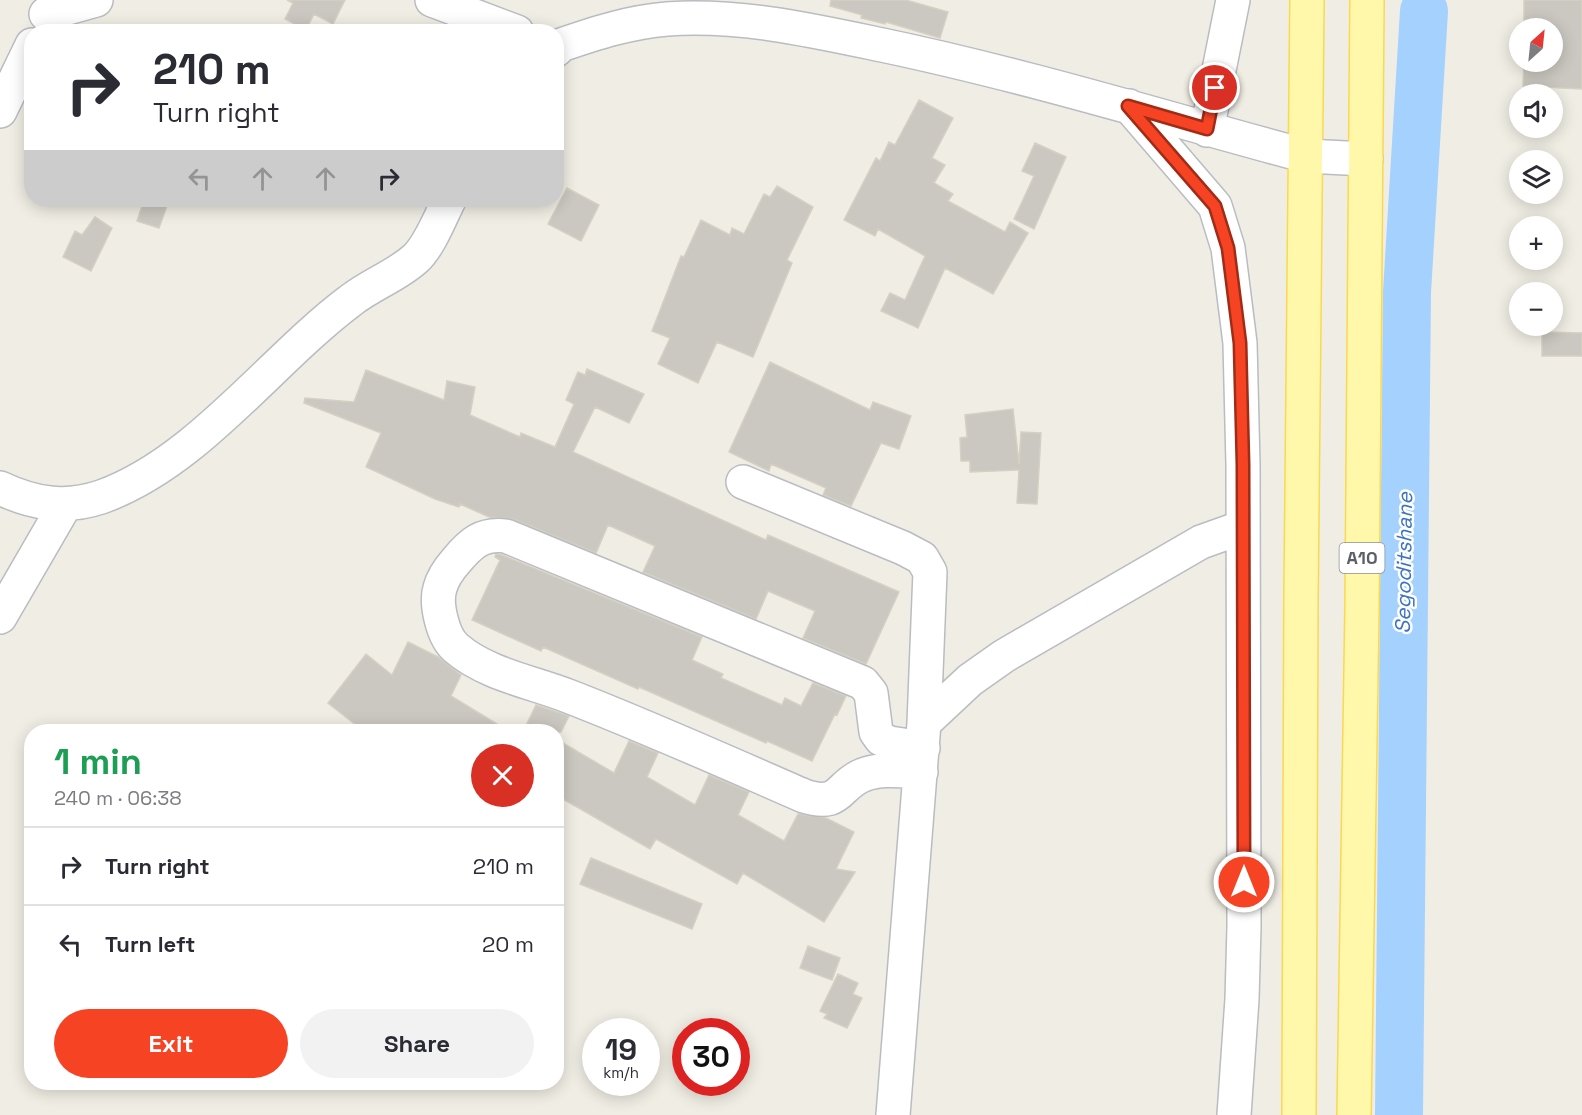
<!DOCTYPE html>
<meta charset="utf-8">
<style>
body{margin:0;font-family:"Space Grotesk",sans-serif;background:#f2f2f3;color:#2b2b33;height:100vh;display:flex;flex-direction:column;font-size:22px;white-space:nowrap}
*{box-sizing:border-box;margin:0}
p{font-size:20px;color:#7c7c81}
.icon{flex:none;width:33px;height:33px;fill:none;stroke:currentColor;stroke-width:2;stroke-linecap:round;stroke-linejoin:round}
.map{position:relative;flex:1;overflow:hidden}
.panel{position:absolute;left:24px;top:724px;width:540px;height:366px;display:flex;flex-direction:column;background:#fff;border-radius:24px;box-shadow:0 3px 15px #0003}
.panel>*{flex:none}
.guide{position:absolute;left:24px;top:24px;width:540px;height:183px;border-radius:24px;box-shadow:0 3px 15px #0003;background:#fff;color:#2b2b33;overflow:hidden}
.needle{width:39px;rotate:27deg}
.buttons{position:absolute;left:1509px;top:18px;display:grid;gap:12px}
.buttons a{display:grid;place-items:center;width:54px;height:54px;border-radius:50%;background:#fff;box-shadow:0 3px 15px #0003;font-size:30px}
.speed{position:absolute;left:582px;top:1018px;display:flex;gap:12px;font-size:30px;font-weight:700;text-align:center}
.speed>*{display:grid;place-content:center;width:78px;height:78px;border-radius:50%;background:#fff;box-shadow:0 3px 15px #0003;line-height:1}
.speed small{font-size:15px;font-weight:400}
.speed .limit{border:9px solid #d22;background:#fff;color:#111}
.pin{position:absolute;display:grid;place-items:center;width:51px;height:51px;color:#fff;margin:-26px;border:3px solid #fff;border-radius:50%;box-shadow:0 2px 6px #0007}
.me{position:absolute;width:66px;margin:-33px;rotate:0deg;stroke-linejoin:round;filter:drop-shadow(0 0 4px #0008)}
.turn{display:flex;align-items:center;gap:21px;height:126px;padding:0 30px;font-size:27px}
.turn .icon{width:78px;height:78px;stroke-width:2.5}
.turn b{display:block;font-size:42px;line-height:51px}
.lanes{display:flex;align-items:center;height:57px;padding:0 30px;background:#0003;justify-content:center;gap:30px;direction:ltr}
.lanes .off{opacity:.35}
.round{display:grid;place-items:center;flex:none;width:63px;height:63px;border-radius:32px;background:#f2f2f3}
.headline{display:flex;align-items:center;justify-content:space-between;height:102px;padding:0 30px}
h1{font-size:36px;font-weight:800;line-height:45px;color:#1e9e55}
.action{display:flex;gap:12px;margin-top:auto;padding:12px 30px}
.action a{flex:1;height:69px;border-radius:36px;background:#f64324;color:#fff;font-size:24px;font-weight:800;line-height:69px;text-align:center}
.action a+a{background:#f2f2f3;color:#2b2b33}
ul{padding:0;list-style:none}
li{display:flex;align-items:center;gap:18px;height:78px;padding:0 30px;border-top:2px solid #e1e1e2}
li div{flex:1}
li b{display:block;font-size:22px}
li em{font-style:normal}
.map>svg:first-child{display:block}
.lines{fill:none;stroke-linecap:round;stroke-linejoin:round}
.river{stroke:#a5d1ff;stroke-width:48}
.building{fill:#cbc8c1;stroke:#d5d0c2;stroke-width:1.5}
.minor-casing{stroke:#b9bcc1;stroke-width:36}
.major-casing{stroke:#fbd851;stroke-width:36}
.minor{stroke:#fff;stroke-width:33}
.major{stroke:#fff7aa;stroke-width:33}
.route-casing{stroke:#a02c17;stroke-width:15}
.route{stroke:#f64324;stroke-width:10}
.labels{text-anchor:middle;stroke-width:5;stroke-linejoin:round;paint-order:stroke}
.shield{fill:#fff;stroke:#8d9094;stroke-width:1.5}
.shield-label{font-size:18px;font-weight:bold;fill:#5c6066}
.water-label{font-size:21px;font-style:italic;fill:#3c74c3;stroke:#fff}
</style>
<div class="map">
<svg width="1582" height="1115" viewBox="0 0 1582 1115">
<rect width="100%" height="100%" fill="#f0eee4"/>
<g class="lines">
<path class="river" d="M1399 1115 1407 292 1424 11"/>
</g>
<path class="building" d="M287 0H345L333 24 314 14 306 30 285 19 293 3Z
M831 0H906L948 12 940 38 886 22 885 24 861 18 862 15 830 6Z
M1524 0H1582V89L1523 86 1524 62H1552V28H1524Z
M919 100 953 118 932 158 945 165 934 183 953 194 948 201 1005 232 1010 222 1028 233 993 294 945 268 918 328 881 311 890 293 905 300 925 256 878 229 875 236 844 220 876 158 880 161 889 142 895 145Z
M1035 143 1066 157 1034 229 1014 219 1034 176 1022 171Z
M777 186 813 207 787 260 792 263 753 357 717 342 698 383 658 364 670 338 652 331 681 256 684 257 701 220 730 235 732 228 744 234 764 194 770 197Z
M567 188 599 205 581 241 548 224Z
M144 200H169L159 228 137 221Z
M95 217 112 228 91 271 63 257 75 231 82 235Z
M1542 332 1582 333V356H1542Z
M770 362 870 410 873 402 911 416 899 449 881 443 851 506 823 495 826 488 771 464 769 471 729 452Z
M587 369 644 394 629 423 595 407 573 452 766 540 768 535 899 592 866 664 803 638 815 611 768 591 756 619 643 572 655 546 608 525 596 553 513 519 489 517 460 504 459 507 435 499 366 467 381 433 304 403 305 398 354 402 366 370 444 400 447 381 475 387 470 415 520 437 521 433 555 447 574 404 566 400 578 372 585 375Z
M1013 409 1019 464 1021 432 1041 433 1037 504 1017 503 1019 470 970 472V461H961L960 438 967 437 965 415Z
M496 554 502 555 702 637 692 660 723 674 721 678 782 705 785 698 801 706 813 683 846 696 837 715 835 714 812 761 767 741 766 743 639 687 638 689 543 647 541 651 472 620 500 560 495 557Z
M408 642 438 657 461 675 451 696 510 732H365L328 703 366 654 392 675Z
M536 705 569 716 561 732H523Z
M556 739 614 773 629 741 658 753 647 777 695 805 709 775 749 792 738 815 784 841 798 814 826 818 854 832 836 869 855 872 824 922 743 873 737 884 656 839 650 849 556 795Z
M591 858 702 904 692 929 580 884Z
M808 946 840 958 832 980 800 968Z
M838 974 858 983 853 994 862 998 847 1028 824 1018 827 1014 820 1011Z"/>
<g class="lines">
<g class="minor-casing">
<path id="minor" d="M432 0 517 32
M46 14 96 0
M556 50 561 45C596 33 630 22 667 19 740 14 811 30 882 45 1025 75 1165 118 1306 156L1366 159
M1129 106 1215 206 1228 248 1240 343 1243 465 1244 927 1242 999 1234 1115
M0 111 32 45
M1207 130 1233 0
M743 482 903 548 922 558 930 572 924 723 893 1115
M0 488C34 504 65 509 101 497 197 463 270 361 350 301 370 285 396 276 415 259 429 247 441 216 449 200
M0 617 65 505
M924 723 970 680 1004 656 1201 542 1243 527
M921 772C903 771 880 768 863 775 837 785 842 808 804 796 726 762 648 727 568 696 532 682 486 674 456 648 443 637 435 604 440 588 443 577 449 569 456 561 471 543 482 533 506 536L863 683 871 693 876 732 881 739 890 743 923 748"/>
</g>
<g class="major-casing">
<path id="major" d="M1299 1115 1301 597 1307 0
M1354 1115 1362 609 1367 0"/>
</g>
<use href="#minor" class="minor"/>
<use href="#major" class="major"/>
</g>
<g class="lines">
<g class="route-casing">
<path id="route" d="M1215 88 1207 129 1128 106 1215 206 1228 248 1240 343 1243 465 1244 882"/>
</g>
<use href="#route" class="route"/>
</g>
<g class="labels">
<rect class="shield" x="1339.5" y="543" width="45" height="30" rx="4.5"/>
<g class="shield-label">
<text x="1362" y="564">A10</text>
</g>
<g class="water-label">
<text transform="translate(1404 563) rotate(-89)" y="7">Segoditshane</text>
</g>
</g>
</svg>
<div class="buttons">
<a><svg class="needle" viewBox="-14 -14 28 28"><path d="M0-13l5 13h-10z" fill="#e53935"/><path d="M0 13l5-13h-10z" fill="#7c7c81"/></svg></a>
<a><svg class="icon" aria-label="sound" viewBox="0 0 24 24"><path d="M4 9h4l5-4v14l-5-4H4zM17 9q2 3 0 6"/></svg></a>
<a><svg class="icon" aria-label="layers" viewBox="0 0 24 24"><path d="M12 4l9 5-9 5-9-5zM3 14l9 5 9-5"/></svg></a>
<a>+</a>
<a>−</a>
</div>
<div class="speed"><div>19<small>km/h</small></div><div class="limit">30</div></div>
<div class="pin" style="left:1215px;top:88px;background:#d93025"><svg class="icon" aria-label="arrive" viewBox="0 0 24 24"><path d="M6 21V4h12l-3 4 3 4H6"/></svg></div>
<svg class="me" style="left:1244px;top:882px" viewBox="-20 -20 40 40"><circle r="17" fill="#f64324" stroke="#fff" stroke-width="3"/><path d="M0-11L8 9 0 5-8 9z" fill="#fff"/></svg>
<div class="guide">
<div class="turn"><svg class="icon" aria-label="right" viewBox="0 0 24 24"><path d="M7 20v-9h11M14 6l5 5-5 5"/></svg><div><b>210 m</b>Turn right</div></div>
<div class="lanes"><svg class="icon off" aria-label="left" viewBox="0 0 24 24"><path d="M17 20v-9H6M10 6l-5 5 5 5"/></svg><svg class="icon off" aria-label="ahead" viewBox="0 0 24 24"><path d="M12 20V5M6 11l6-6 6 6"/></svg><svg class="icon off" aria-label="ahead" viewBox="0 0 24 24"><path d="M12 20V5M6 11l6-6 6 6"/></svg><svg class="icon" aria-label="right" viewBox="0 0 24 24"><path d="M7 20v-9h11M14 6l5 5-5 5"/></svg></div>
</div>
<section class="panel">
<div class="headline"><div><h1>1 min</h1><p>240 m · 06:38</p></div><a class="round" style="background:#d93025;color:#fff"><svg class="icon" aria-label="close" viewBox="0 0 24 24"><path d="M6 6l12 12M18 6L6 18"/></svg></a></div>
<ul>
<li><svg class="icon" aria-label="right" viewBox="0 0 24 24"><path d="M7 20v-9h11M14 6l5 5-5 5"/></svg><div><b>Turn right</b></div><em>210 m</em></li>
<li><svg class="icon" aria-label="left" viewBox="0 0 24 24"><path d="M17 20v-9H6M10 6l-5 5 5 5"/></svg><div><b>Turn left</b></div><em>20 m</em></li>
</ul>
<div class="action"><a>Exit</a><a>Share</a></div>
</section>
</div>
